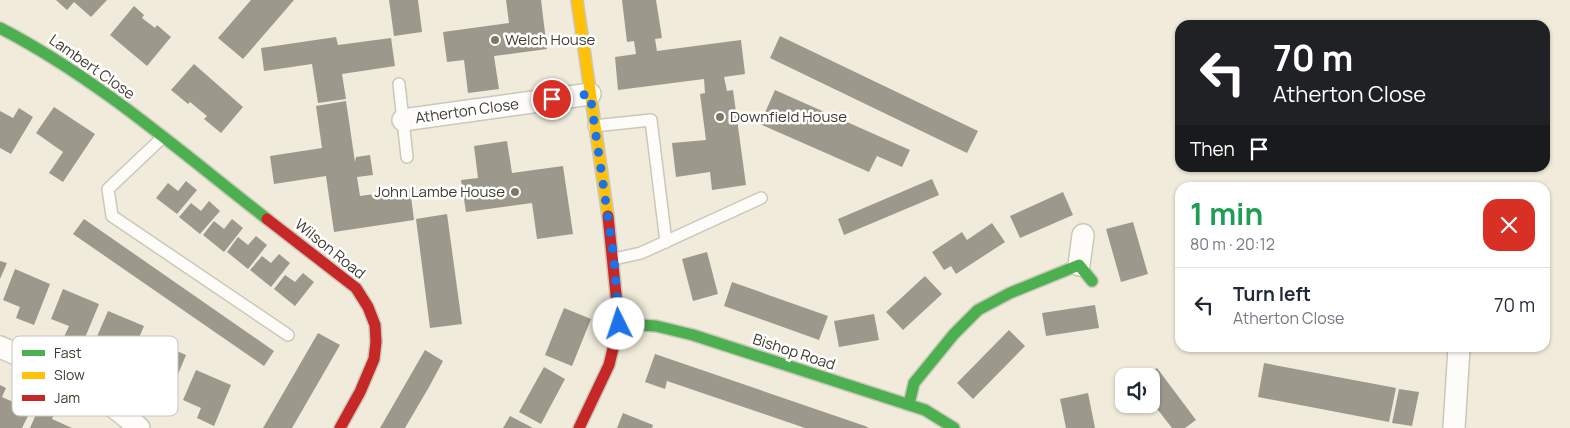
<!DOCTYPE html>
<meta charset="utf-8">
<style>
body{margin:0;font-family:Manrope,sans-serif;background:#f6f6f7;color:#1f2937;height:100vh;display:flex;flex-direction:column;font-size:19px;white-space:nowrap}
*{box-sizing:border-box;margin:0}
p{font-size:16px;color:#747a83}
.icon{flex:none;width:28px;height:28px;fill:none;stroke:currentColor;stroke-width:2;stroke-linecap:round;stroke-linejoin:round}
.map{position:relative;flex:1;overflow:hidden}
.panel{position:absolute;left:1175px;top:182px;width:375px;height:170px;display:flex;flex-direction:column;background:#fff;border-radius:15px;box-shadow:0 1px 4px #0004}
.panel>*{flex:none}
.hud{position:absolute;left:1175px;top:20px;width:375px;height:152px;border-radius:15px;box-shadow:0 1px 4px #0004;background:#202124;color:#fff;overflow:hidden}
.buttons{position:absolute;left:1115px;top:368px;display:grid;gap:10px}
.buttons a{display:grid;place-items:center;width:45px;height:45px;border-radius:10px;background:#fff;box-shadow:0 1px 4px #0004;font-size:25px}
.pin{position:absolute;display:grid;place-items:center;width:42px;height:42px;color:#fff;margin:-21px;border:2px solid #fff;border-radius:50%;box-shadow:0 1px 5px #0007}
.me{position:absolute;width:55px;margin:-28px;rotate:356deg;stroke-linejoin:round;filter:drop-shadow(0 0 4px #0008)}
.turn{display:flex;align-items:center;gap:18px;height:105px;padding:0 15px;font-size:22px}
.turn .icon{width:65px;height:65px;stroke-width:2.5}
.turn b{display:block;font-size:35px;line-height:42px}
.then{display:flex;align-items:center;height:48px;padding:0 15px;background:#0003;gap:10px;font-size:19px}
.round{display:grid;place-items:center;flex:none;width:52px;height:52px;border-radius:15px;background:#f6f6f7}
.head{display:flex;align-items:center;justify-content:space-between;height:85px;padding:0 15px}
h1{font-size:30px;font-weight:700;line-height:38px;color:#1e9e55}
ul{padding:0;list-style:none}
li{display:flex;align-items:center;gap:15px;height:75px;padding:0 15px;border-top:1px solid #e0e1e3}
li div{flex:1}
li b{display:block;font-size:19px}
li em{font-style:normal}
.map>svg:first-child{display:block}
.building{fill:#9c998c}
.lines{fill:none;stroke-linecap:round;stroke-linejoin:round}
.lane-casing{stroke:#cbc8ba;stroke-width:14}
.street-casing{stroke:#cbc8ba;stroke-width:24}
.fast-casing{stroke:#cbc8ba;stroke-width:14}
.slow-casing{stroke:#cbc8ba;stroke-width:14}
.jam-casing{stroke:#cbc8ba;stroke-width:14}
.lane{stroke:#fdfcf9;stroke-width:11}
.street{stroke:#fdfcf9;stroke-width:21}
.fast{stroke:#4caf50;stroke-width:11}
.slow{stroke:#ffc107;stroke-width:11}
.jam{stroke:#c62828;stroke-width:11}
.route{stroke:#1a73e8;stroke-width:9;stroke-dasharray:0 16.2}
.poi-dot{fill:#7c796b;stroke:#fff;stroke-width:2}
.labels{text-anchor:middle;stroke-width:5;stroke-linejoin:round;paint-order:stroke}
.poi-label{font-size:15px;fill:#3e3b2f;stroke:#fff;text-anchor:start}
.street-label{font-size:15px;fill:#3e3b2f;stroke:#fff}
.key{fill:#fff;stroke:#c5c4c1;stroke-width:1}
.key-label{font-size:14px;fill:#3e3b2f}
</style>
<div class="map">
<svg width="1570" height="428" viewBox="0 0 1570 428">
<rect width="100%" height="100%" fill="#f0ebda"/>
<path class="building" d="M56 0H107L91 17 74 2 67 10Z
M251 0H294L243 59 218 38Z
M389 0H418L422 32 394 36Z
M506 0H541L547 49 494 56 499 89 468 93 464 60 447 62 443 32 509 23Z
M622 0H656L662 38 655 39 657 51 741 40 745 74 724 77 727 91 733 90 746 185 712 190 710 172 676 177 672 143 706 140 700 94 705 93 704 79 618 90 615 57 636 54 634 41 627 42Z
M134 6 144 15 142 18 155 28 157 25 171 37 147 66 110 35Z
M780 36 978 131 967 153 770 58Z
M336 37 338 45 391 38 395 66 342 74 346 99 318 103 312 64 264 71 261 48Z
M194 64 243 107 221 133 204 119 207 116 190 102 188 104 171 90Z
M775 90 910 150 902 167 877 156 869 172 760 124Z
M346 101 355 162 356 157 370 155 373 175 357 177 360 196 410 189 414 220 334 232 326 176 274 184 270 156 322 148 316 106Z
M54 107 95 134 63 182 49 173 63 152 36 133Z
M19 108 33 117 11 154 0 148V111L13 118Z
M507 141 512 173 563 166 573 234 537 239 532 203 466 212 461 180 478 178 474 146Z
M932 179 939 195 844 235 838 219Z
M186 181 197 190 177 214 156 198 168 183 178 191Z
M1063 192 1073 215 1020 238 1010 216Z
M209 201 220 211 200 234 179 217 191 203 201 211Z
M447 214 462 324 430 328 416 219Z
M84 219 274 351 264 366 73 234Z
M232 219 243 228 224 252 203 235 214 221 224 229Z
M1133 222 1148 274 1121 282 1106 229Z
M992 223 1005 242 956 274 951 266 944 270 932 252 962 232 967 240Z
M256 236 267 245 248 269 227 252 238 237 248 245Z
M707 252 718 294 693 301 682 259Z
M279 254 290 263 271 287 250 270 262 256 271 263Z
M0 261 7 263 0 279Z
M15 269 50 284 34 325 16 318 20 307 3 300Z
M303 273 314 282 295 306 274 289 285 275 295 282Z
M925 276 942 294 903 330 886 312Z
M732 282 828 316 819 340 724 306Z
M63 289 99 304 82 345 64 337 69 326 51 319Z
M1095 305 1099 328 1046 336 1042 313Z
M564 308 591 319 572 366 545 355Z
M108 311 144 326 127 366 109 359 113 348 95 341Z
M874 314 879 340 839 347 834 321Z
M1009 330 1025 346 973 399 957 383Z
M318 333 340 345 314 390 292 428H263Z
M151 340 186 355 169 396 151 389 156 378 138 370Z
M425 350 443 361 429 387 405 428H380Z
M655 354 865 426 869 428H805L667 381 665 389 645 382Z
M1264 363 1396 388 1389 422 1258 397Z
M544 367 565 379 541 424 519 412Z
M1157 368 1196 420 1185 428H1172L1151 401V376H1145Z
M196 370 231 385 214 426 197 418 201 408 183 400Z
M0 385 6 388 2 397 31 410 22 428H0Z
M1399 389 1419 392 1412 426 1392 423Z
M1088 393 1095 428H1066L1060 399Z
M41 403 56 410 52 419 72 428H30Z
M623 413 653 425 652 428H617Z
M510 416 533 428H503Z"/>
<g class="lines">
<g class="lane-casing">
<path id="lane" d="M399 84 407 157
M594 126 651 120 666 242
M163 137 108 189 112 216 288 335
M614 259 641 253 761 198"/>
</g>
<g class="street-casing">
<path id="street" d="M403 120 590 94
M1079 265 1083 235
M0 347C50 369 99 390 139 428
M1454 428 1459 348"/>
</g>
<g class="fast-casing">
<path id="fast" d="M0 28C97 78 181 152 267 219
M619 324 656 326 693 335 925 410 954 428
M909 404 914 383 954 334 978 310 1010 293 1079 265 1092 281"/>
</g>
<g class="slow-casing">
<path id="slow" d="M577 0 608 216"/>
</g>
<g class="jam-casing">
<path id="jam" d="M267 219 356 288 368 307 375 325 376 342 374 359 360 392 340 428
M579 428 609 365 619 324 608 216"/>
</g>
<use href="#lane" class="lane"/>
<use href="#street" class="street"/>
<use href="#fast" class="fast"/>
<use href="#slow" class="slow"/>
<use href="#jam" class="jam"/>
</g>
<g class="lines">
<path class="route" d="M552 99 590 94 614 259 619 324"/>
</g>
<g class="poi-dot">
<circle cx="495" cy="40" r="5"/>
<circle cx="720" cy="117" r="5"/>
<circle cx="515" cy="192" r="5"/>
</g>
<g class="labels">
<g class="poi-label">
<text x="505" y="45">Welch House</text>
<text x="730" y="122">Downfield House</text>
<text x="505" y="197" text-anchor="end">John Lambe House</text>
</g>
<g class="street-label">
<text transform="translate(92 67) rotate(35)" y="5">Lambert Close</text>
<text transform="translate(467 111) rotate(-8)" y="5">Atherton Close</text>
<text transform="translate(330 249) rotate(39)" y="5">Wilson Road</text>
<text transform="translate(794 352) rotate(18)" y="5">Bishop Road</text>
</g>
</g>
<rect x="12" y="336" width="166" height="80" rx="8" class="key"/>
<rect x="22" y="350" width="23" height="6" fill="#4caf50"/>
<rect x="22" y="372" width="23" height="7" fill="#ffc107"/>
<rect x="22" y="395" width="23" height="6" fill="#c62828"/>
<g class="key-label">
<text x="54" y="358">Fast</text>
<text x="54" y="380">Slow</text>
<text x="54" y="403">Jam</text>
</g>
</svg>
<div class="buttons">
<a><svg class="icon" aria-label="sound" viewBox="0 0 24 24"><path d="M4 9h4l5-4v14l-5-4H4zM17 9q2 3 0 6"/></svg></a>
</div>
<div class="pin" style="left:552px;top:99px;background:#d93025"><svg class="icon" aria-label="arrive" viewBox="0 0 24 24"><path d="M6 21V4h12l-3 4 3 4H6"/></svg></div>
<svg class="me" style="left:619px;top:324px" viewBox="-20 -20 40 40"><circle r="19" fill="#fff"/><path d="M0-13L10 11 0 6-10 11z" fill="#1a73e8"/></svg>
<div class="hud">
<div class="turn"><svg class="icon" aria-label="left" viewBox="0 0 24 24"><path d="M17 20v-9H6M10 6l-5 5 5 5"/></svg><div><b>70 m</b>Atherton Close</div></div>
<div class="then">Then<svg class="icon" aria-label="arrive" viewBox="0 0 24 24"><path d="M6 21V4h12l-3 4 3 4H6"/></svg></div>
</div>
<section class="panel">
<div class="head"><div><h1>1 min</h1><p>80 m · 20:12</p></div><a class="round" style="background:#d93025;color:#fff"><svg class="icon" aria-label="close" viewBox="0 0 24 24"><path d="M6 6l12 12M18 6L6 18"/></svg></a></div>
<ul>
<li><svg class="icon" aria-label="left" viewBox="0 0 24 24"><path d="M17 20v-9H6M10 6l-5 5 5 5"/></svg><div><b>Turn left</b><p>Atherton Close</p></div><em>70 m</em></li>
</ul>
</section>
</div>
